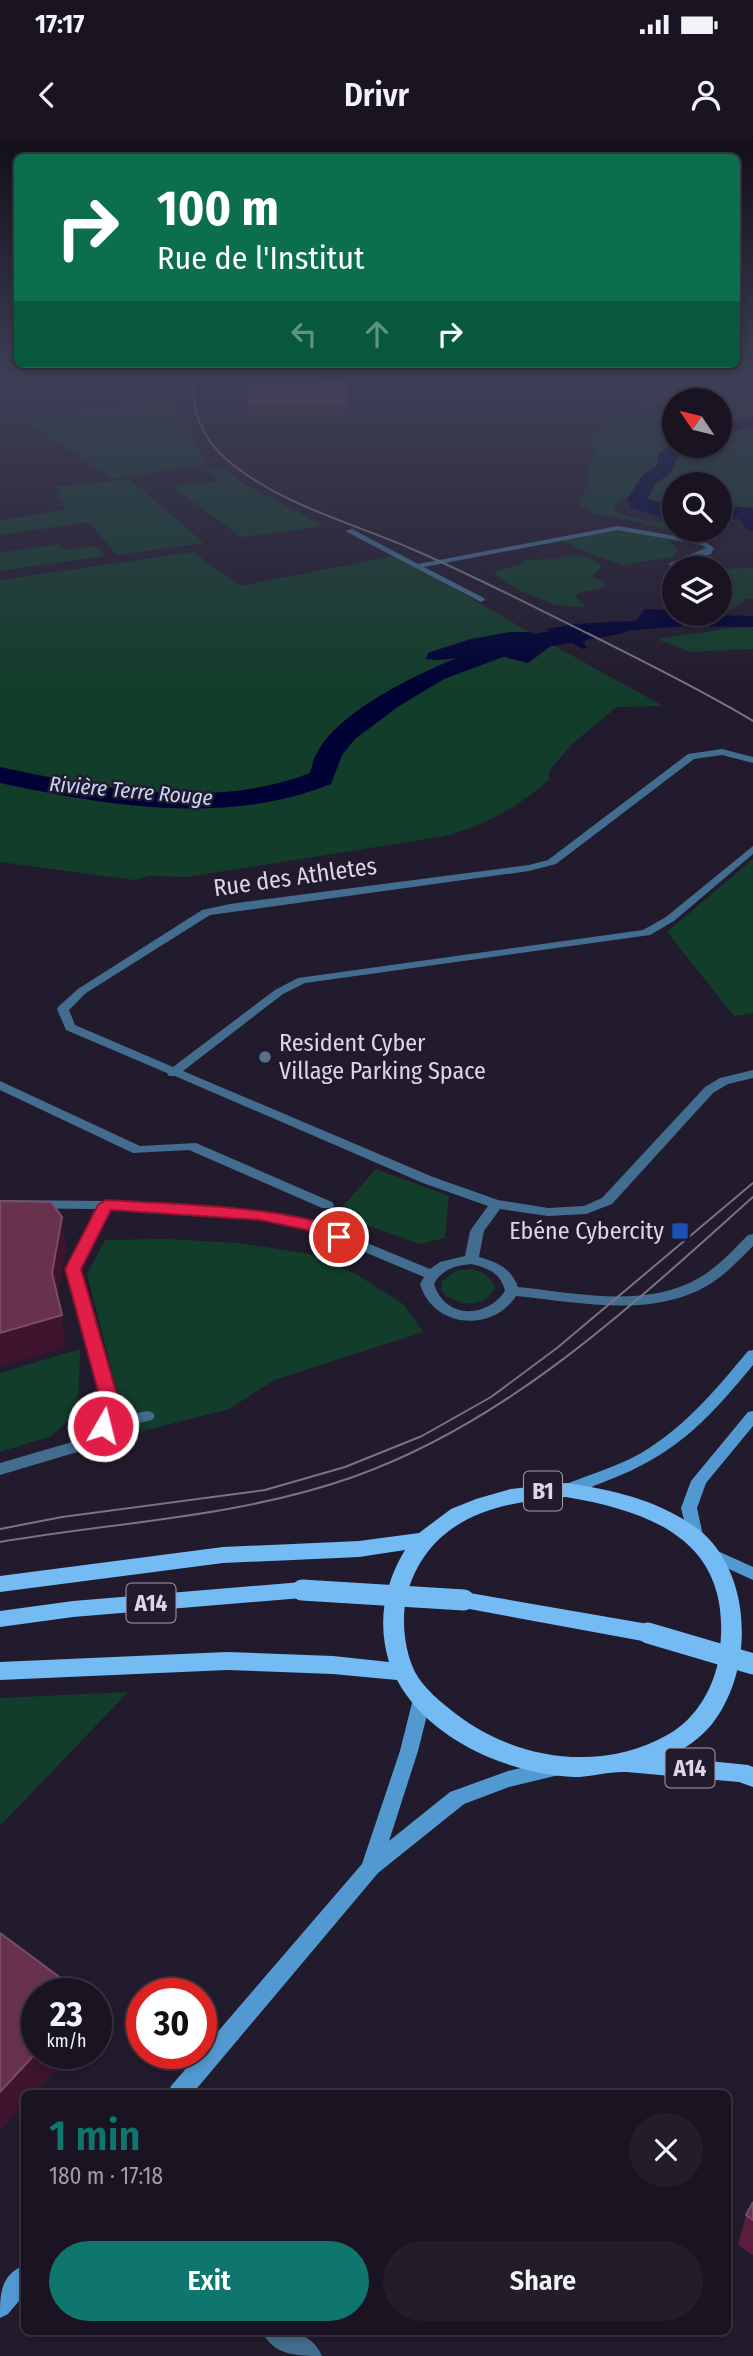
<!DOCTYPE html>
<meta charset="utf-8">
<style>
body{margin:0;font-family:"Fira Sans Condensed",sans-serif;background:#231d2a;color:#f1f3f6;height:100vh;display:flex;flex-direction:column;font-size:26px;white-space:nowrap}
*{box-sizing:border-box;margin:0}
p{font-size:23px;color:#9f9ea5}
.icon{flex:none;width:38px;height:38px;fill:none;stroke:currentColor;stroke-width:2;stroke-linecap:round;stroke-linejoin:round}
.map{position:relative;flex:1;overflow:hidden}
.sheet{position:absolute;left:21px;top:1950px;width:710px;height:245px;display:flex;flex-direction:column;background:#1a1422;border-radius:10px;box-shadow:0 4px 10px #0003,0 0 0 2px #383340}
.sheet>*{flex:none}
.banner{position:absolute;left:14px;top:14px;width:726px;height:214px;border-radius:10px;box-shadow:0 4px 10px #0003,0 0 0 2px #383340;background:#0b6e4f;color:#fff;overflow:hidden}
.needle{width:46px;rotate:305deg}
.buttons{position:absolute;left:662px;top:248px;display:grid;gap:14px}
.buttons a{display:grid;place-items:center;width:70px;height:70px;border-radius:50%;background:#1a1422;box-shadow:0 4px 10px #0003,0 0 0 2px #383340;font-size:35px}
.speed{position:absolute;left:21px;top:1838px;display:flex;gap:14px;font-size:35px;font-weight:700;text-align:center}
.speed>*{display:grid;place-content:center;width:91px;height:91px;border-radius:50%;background:#1a1422;box-shadow:0 4px 10px #0003,0 0 0 2px #383340;line-height:1}
.speed small{font-size:18px;font-weight:400}
.speed .limit{border:10px solid #d22;background:#fff;color:#111}
.pin{position:absolute;display:grid;place-items:center;width:60px;height:60px;color:#fff;margin:-30px;border:4px solid #fff;border-radius:50%;box-shadow:0 2px 7px #0007}
.me{position:absolute;width:77px;margin:-38px;rotate:8deg;stroke-linejoin:round;filter:drop-shadow(0 0 5px #0008)}
.turn{display:flex;align-items:center;gap:24px;height:147px;padding:0 28px;font-size:32px}
.turn .icon{width:91px;height:91px;stroke-width:2.5}
.turn b{display:block;font-size:49px;line-height:60px}
.lanes{display:flex;align-items:center;height:66px;padding:0 28px;background:#0003;justify-content:center;gap:35px;direction:ltr}
.lanes .off{opacity:.35}
.round{display:grid;place-items:center;flex:none;width:74px;height:74px;border-radius:37px;background:#231d2a}
.head{display:flex;align-items:center;justify-content:space-between;height:119px;padding:0 28px}
h1{font-size:42px;font-weight:600;line-height:52px;color:#0f766e}
.cta{display:flex;gap:14px;margin-top:auto;padding:14px 28px}
.cta a{flex:1;height:80px;border-radius:42px;background:#0f766e;color:#fff;font-size:28px;font-weight:600;line-height:80px;text-align:center}
.cta a+a{background:#231d2a;color:#f1f3f6}
.status{display:flex;justify-content:space-between;align-items:center;height:49px;padding:0 35px;background:#1a1422;direction:ltr}
.status svg{height:19px;fill:currentColor}
header{display:flex;justify-content:space-between;align-items:center;height:91px;padding:0 28px;background:#1a1422;font-size:32px;font-weight:600}
.map>svg:first-child{display:block}
.green{fill:#133d2b}
.water{fill:#000235}
.lines{fill:none;stroke-linecap:round;stroke-linejoin:round}
.river{fill:#000235;fill-rule:evenodd}
.street{fill:#436d8f;fill-rule:evenodd}
.secondary{fill:#5399d1;fill-rule:evenodd}
.primary{fill:#74bbf4;fill-rule:evenodd}
.tram{stroke:#797483;stroke-width:2}
.primary-bridge{stroke:#74bbf4;stroke-width:21}
.wall{fill:#5b1e3d}
.shaded-wall{fill:#3e142f}
.building{fill:#68324f;stroke:#7a4c66;stroke-width:2}
.route{fill:#e11d48;stroke:#92132f;stroke-width:2}
.service-dot{fill:#5c6f8a;stroke:#221b2d;stroke-width:2.5}
.transit-dot{fill:#1a4fb4;stroke:#221b2d;stroke-width:2.5}
.labels{text-anchor:middle;stroke-width:5;stroke-linejoin:round;paint-order:stroke}
.far-water-label{font-size:21px;font-style:italic;fill:#c5d8fb;stroke:#221b2d}
.shield{fill:#221b2d;stroke:#a49fad;stroke-width:2}
.shield-label{font-size:23px;font-weight:bold;fill:#dbd7e4}
.street-label{font-size:24px;fill:#dbd7e4;stroke:#221b2d}
.poi-label{font-size:24px;fill:#dbd7e4;stroke:#221b2d;text-anchor:start}
</style>
<div class="status"><b>17:17</b><svg viewBox="0 0 49 12"><path d="M0 12V9h3v3zM5 12V6h3v6zM10 12V3h3v9zM15 12V0h3v12zM26 1h20v11H26zM47 4h2v5h-2z"/></svg></div>
<header><svg class="icon" aria-label="back" viewBox="0 0 24 24"><path d="M15 5l-7 7 7 7"/></svg>Drivr<svg class="icon" aria-label="person" viewBox="0 0 24 24"><circle cx="12" cy="8" r="4"/><path d="M4 21q1-7 8-7t8 7"/></svg></header>
<div class="map">
<svg width="753" height="2216" viewBox="0 0 753 2216">
<rect width="100%" height="100%" fill="#221b2d"/>
<path class="green" d="M753 239V253L705 256 649 266 633 255 642 248 623 240Z
M173 262 177 265 181 281 209 324 114 339 15 275Z
M728 262 753 265V281L719 290V263Z
M674 272V306L666 308 660 327 641 340 640 351 617 362 614 372 646 381 674 383V390H709L713 394 705 400H695L645 383 594 373 577 364 590 342 587 327 594 315 591 298 607 281Z
M753 286V383L743 382 740 379 741 372 728 367 719 368V345H674V368L646 363 645 357 650 348 675 323 684 309 691 306H719V293Z
M206 328 223 329 247 346 324 386 241 397 171 346 221 341Z
M129 339 204 403 116 415 89 382 0 395V380L66 370 54 347Z
M625 388 669 400 678 410 673 417 623 425 580 410 559 399Z
M59 404 62 410 96 406 105 416 0 431V413Z
M193 412 240 446 398 415 529 492 471 499 428 513 426 519 494 514 528 523 553 505 663 566 617 567 573 603 549 631V640C514 669 489 683 446 696L187 737 149 736 134 740 0 722V440Z
M572 415 589 418 602 426 592 436 604 443 605 447 579 453 575 456 585 467 555 465 518 450 495 435 496 431 522 424 524 420 553 419Z
M753 428V459L747 458 733 469 719 472V429Z
M753 485V509L691 512 657 499Z
M753 719V873L734 876 667 792Z
M376 1029 449 1056 445 1098 420 1104 336 1074Z
M166 1099 239 1103 309 1114 356 1134 403 1164 423 1192 274 1240 229 1269 132 1294 122 1270 87 1134 105 1100Z
M470 1129C483 1132 490 1135 495 1148 485 1168 462 1166 446 1156L441 1149 442 1141 458 1130Z
M80 1209 78 1272 51 1296 0 1312V1233Z
M128 1552 0 1686V1558Z"/>
<path class="water" d="M674 306H691C672 314 666 343 640 351L641 340 660 328 657 318 659 312Z
M645 469 674 470V474L753 476V487L687 486 609 492 598 494 583 502 587 508 583 509 546 489 574 484 636 481Z
M510 492H530L553 504 528 523 494 514 438 520 426 519 428 513 471 499Z"/>
<g class="lines">
<path class="river" d="M753 276V287L719 296V285Z
M674 304V306H692L677 318 672 332 656 344 647 359 674 365V377L654 375 632 368 627 359 642 336 656 326 664 310Z
M719 365 753 368V391L746 389 739 379 719 377Z
M616 481 624 483 628 488 624 493 514 513 444 539 399 566 355 599 342 615 331 644C225 686 109 666 0 643V627C99 648 213 671 310 633 312 627 313 619 317 613 342 564 449 518 501 502 537 491 578 488 616 481Z"/>
<path class="street" d="M618 386 704 401 714 408 711 414 673 427 669 425 670 423 706 408 702 405 618 390 424 427 484 458 485 460 481 462 345 391 352 389 418 424Z
M722 609 753 617V623L722 615 694 619 556 724 529 731 210 775 86 853 69 870 75 885 173 927 275 850 298 838 643 790 666 777 753 706V714L674 781 650 795 305 843 283 854 183 931 433 1037 498 1060 548 1068 584 1066 602 1058 705 947 720 938 753 930V938L728 944 713 953 612 1064 586 1074 548 1076 500 1069 484 1091 479 1117C497 1122 511 1128 518 1147 576 1153 646 1169 699 1138 718 1127 733 1110 748 1095L753 1094V1106C740 1119 728 1132 713 1142 656 1180 579 1162 516 1156 492 1193 433 1188 420 1144L424 1137 312 1090 260 1079 111 1069 80 1129 118 1262 113 1278 147 1271 152 1272 155 1276 152 1280 108 1290 84 1310 0 1335V1323L72 1302 96 1283 102 1262 66 1129 97 1069 0 1068V1060L106 1061 260 1071 321 1084 430 1129 440 1122 465 1116 470 1091 488 1066 423 1043 175 936H169L167 933 66 890 57 869 59 866 78 849 202 770 230 764 529 725 548 720 688 614ZM471 1124C488 1128 501 1133 505 1151 486 1179 445 1179 434 1144 442 1129 455 1126 471 1124Z
M0 941 140 1006 196 1003 332 1062 334 1065 332 1068H322L189 1010 133 1013 0 950Z
M262 2191C286 2191 311 2190 322 2216 299 2216 273 2216 262 2191Z"/>
<path class="secondary" d="M753 1210V1225C703 1286 671 1318 596 1345 585 1349 571 1358 560 1354L558 1350 560 1346C584 1337 609 1329 632 1318 680 1293 714 1252 748 1211Z
M753 1271V1286L706 1343 697 1368 704 1400 702 1404 696 1406 690 1404 681 1368 691 1341 748 1272Z
M711 1408 753 1427V1440L705 1418 703 1414 705 1410Z
M422 1552 428 1554 431 1559 418 1611 389 1701 450 1652 508 1631 556 1620 563 1622 565 1628 563 1634 509 1647 464 1664 378 1733 193 1953H168L171 1946 362 1724 400 1611 413 1559 416 1554Z
M24 2125V2155L8 2174 0 2178C0 2154 0 2136 24 2125Z"/>
<path class="primary" d="M566 1343C615 1350 666 1362 704 1394 753 1440 753 1532 712 1584 701 1598 685 1608 670 1617L748 1625 753 1627V1647L739 1642C702 1639 664 1635 627 1632 610 1631 591 1637 574 1637 509 1634 429 1600 397 1540L333 1534 227 1530 0 1540V1522L227 1512 333 1516 389 1522C377 1482 384 1445 405 1410L359 1417 223 1423 0 1452V1436L223 1407 359 1401 419 1393 451 1369 476 1359 511 1349ZM566 1357C661 1373 735 1406 719 1516 715 1546 696 1579 669 1594 602 1633 516 1620 456 1574 441 1562 424 1549 415 1532 404 1510 401 1478 407 1454 429 1378 496 1362 566 1357Z
M302 1442 310 1444 313 1450 310 1456 302 1458 73 1477 0 1487V1471L73 1461Z
M464 1452 648 1484 656 1487 659 1493 656 1499 648 1502 464 1468 456 1466 453 1460 456 1454Z"/>
<path class="tram" d="M193 239C192 271 201 297 226 319 278 364 350 382 412 409 472 435 530 465 589 494 644 522 700 549 753 581
M0 1389 62 1377 265 1350 345 1327 422 1296 491 1257 557 1208 753 1043
M0 1402C117 1382 240 1377 353 1337 509 1282 632 1165 753 1057"/>
<path class="primary-bridge" d="M302 1450 464 1460
M648 1493 753 1524"/>
</g>
<path class="wall" d="M347 239 346 275H248V263Z
M753 2062V2115L738 2105 746 2075Z"/>
<path class="shaded-wall" d="M62 1077 66 1108 57 1164 52 1133Z
M62 1175 66 1207 0 1227V1193Z
M37 1912 71 1913 35 1953H24V1964L0 1992V1952Z"/>
<path class="building" d="M323 239H347L346 263H248L253 245H322Z
M0 1061 51 1062 62 1077 52 1133 62 1175 0 1193Z
M0 1793 81 1853H37V1912L0 1952Z
M753 2062V2080L746 2075Z"/>
<linearGradient id="sky" x2="0" y2="1"><stop stop-color="#130f19"/><stop offset="0.43" stop-color="#3e3f57"/><stop offset="1" stop-color="#3e3f57" stop-opacity="0"/></linearGradient>
<rect width="753" height="550" fill="url(#sky)"/>
<path class="route" d="M106 1060C150 1063 321 1066 347 1097L339 1101 312 1091 260 1080 111 1070 81 1129 119 1262 109 1291H97L94 1286 101 1262 65 1129 98 1065Z"/>
<circle class="service-dot" cx="265" cy="917" r="7"/>
<rect class="transit-dot" x="671" y="1082" width="18" height="18" rx="3.5"/>
<g class="labels">
<g class="far-water-label">
<text transform="translate(131 651) rotate(5)" y="7">Rivière Terre Rouge</text>
</g>
<g class="shield">
<rect x="524" y="1331.5" width="38" height="39" rx="5"/>
<rect x="126.5" y="1443.5" width="49" height="39" rx="5"/>
<rect x="665.5" y="1608.5" width="49" height="39" rx="5"/>
</g>
<g class="shield-label">
<text x="543" y="1359">B1</text>
<text x="151" y="1471">A14</text>
<text x="690" y="1636">A14</text>
</g>
<g class="street-label">
<text transform="translate(295 737) rotate(-8)" y="8">Rue des Athletes</text>
</g>
<g class="poi-label">
<text x="279" y="911">Resident Cyber<tspan x="279" dy="28">Village Parking Space</tspan></text>
<text x="664" y="1099" text-anchor="end">Ebéne Cybercity</text>
</g>
</g>
</svg>
<div class="buttons">
<a><svg class="needle" viewBox="-14 -14 28 28"><path d="M0-13l5 13h-10z" fill="#e53935"/><path d="M0 13l5-13h-10z" fill="#9f9ea5"/></svg></a>
<a><svg class="icon" aria-label="search" viewBox="0 0 24 24"><circle cx="10" cy="10" r="6"/><path d="M15 15l6 6"/></svg></a>
<a><svg class="icon" aria-label="layers" viewBox="0 0 24 24"><path d="M12 4l9 5-9 5-9-5zM3 14l9 5 9-5"/></svg></a>
</div>
<div class="speed"><div>23<small>km/h</small></div><div class="limit">30</div></div>
<div class="pin" style="left:339px;top:1097px;background:#d93025"><svg class="icon" aria-label="arrive" viewBox="0 0 24 24"><path d="M6 21V4h12l-3 4 3 4H6"/></svg></div>
<svg class="me" style="left:103px;top:1286px" viewBox="-20 -20 40 40"><circle r="17" fill="#e11d48" stroke="#fff" stroke-width="3"/><path d="M0-11L8 9 0 5-8 9z" fill="#fff"/></svg>
<div class="banner">
<div class="turn"><svg class="icon" aria-label="right" viewBox="0 0 24 24"><path d="M7 20v-9h11M14 6l5 5-5 5"/></svg><div><b>100 m</b>Rue de l'Institut</div></div>
<div class="lanes"><svg class="icon off" aria-label="left" viewBox="0 0 24 24"><path d="M17 20v-9H6M10 6l-5 5 5 5"/></svg><svg class="icon off" aria-label="ahead" viewBox="0 0 24 24"><path d="M12 20V5M6 11l6-6 6 6"/></svg><svg class="icon" aria-label="right" viewBox="0 0 24 24"><path d="M7 20v-9h11M14 6l5 5-5 5"/></svg></div>
</div>
<section class="sheet">
<div class="head"><div><h1>1 min</h1><p>180 m · 17:18</p></div><a class="round"><svg class="icon" aria-label="close" viewBox="0 0 24 24"><path d="M6 6l12 12M18 6L6 18"/></svg></a></div>
<div class="cta"><a>Exit</a><a>Share</a></div>
</section>
</div>
